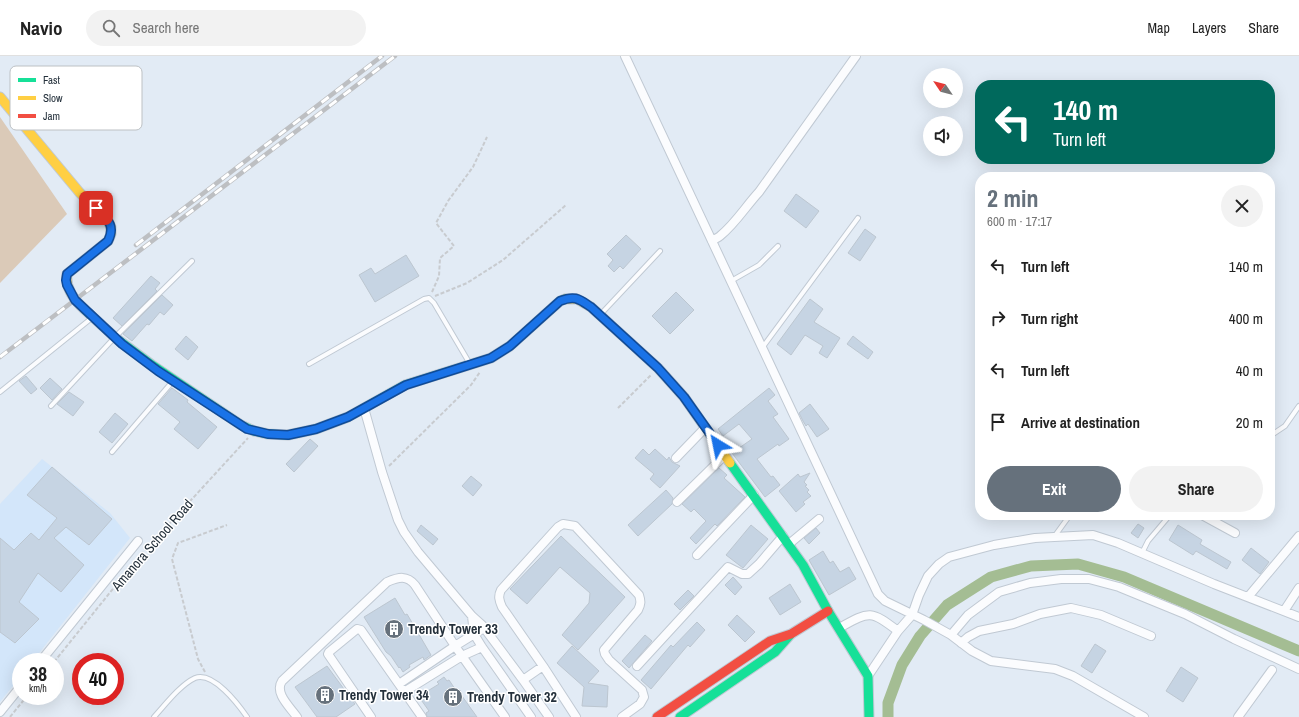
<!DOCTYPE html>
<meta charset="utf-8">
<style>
body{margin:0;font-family:"Archivo Narrow",sans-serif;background:#f2f2f2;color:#222;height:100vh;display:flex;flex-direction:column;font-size:15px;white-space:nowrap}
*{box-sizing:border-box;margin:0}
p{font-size:13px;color:#767676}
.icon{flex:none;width:22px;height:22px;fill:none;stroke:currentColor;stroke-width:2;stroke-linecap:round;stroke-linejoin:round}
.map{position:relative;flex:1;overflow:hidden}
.details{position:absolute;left:975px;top:116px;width:300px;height:348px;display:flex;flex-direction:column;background:#fff;border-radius:16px;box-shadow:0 4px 16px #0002}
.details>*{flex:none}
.guide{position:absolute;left:975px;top:24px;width:300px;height:84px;border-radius:16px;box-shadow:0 4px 16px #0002;background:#00695c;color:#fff;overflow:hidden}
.needle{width:26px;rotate:305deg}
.fabs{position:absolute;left:923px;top:12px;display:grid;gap:8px}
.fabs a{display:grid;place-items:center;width:40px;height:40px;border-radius:50%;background:#fff;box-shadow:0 4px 16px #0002;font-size:20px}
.speed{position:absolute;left:12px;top:597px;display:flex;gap:8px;font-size:20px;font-weight:700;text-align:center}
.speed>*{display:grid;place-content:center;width:52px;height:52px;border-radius:50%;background:#fff;box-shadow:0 4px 16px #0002;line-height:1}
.speed small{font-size:10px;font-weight:400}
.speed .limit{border:6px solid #d22;background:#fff;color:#111}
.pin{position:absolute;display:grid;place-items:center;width:34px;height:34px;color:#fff;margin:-17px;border-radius:8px;box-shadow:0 2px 6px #0006}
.me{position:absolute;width:44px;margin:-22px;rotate:325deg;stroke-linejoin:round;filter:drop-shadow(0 0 3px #0008)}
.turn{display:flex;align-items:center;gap:14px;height:84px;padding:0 12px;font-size:18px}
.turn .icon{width:52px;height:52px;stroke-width:2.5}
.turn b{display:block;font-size:28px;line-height:34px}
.round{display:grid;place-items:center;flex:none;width:42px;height:42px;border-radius:21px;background:#f2f2f2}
.summary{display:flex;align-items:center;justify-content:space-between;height:68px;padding:0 12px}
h1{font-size:24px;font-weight:700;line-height:30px;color:#66717c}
.button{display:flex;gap:8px;margin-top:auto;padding:8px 12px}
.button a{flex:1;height:46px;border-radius:24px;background:#66717c;color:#fff;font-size:16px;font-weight:700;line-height:46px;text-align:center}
.button a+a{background:#f2f2f2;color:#222}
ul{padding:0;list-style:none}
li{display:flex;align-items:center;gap:12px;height:52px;padding:0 12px}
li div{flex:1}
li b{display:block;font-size:15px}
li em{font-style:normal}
header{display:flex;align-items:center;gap:24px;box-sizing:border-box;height:56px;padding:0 20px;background:#fff;border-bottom:1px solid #e0e0e0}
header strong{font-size:19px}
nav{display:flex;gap:22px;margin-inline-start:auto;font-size:14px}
.search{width:280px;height:36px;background:#f2f2f2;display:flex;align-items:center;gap:10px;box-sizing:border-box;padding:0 14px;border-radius:22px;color:#767676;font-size:15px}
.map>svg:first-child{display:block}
.built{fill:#d3e6fa}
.green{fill:#dbcab8}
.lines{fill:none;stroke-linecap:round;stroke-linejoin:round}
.canal{stroke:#a4bd93;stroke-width:11}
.building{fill:#c6d4e3;stroke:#bcc6d0}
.lane-casing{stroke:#c0c9d3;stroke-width:6}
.street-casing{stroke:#c0c9d3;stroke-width:10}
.fast-casing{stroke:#c0c9d3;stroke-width:11}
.slow-casing{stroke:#c0c9d3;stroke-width:11}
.jam-casing{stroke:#c0c9d3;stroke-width:11}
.path{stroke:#c8cbcf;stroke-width:2;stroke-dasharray:4 2;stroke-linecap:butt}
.lane{stroke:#fbfcfe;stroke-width:4}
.street{stroke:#fbfcfe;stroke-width:8}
.fast{stroke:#16e098;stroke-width:9}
.slow{stroke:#ffcf43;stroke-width:9}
.jam{stroke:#f24e42;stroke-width:9}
.rail-casing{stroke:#bdbfc2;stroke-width:4.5}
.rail{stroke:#fff;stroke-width:3;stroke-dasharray:9;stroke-linecap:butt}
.route-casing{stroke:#114b97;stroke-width:10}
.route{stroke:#1a73e8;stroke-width:7}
.labels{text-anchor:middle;stroke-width:3;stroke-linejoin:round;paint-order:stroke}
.street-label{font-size:14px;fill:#24303b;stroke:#fff}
.poi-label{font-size:14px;font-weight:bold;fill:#24303b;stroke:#fff;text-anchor:start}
.key{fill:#fff;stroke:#bdc1c4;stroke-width:1}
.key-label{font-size:11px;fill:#24303b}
</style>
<header>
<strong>Navio</strong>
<div class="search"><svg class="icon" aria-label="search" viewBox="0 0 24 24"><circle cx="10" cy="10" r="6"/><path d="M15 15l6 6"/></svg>Search here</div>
<nav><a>Map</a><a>Layers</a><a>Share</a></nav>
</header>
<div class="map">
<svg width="1299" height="661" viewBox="0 0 1299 661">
<rect width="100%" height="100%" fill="#e2ebf5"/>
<path class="built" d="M42 403 110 457 130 482 32 606H21V620L0 646V448Z"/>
<path class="green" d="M0 61 67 158 0 227Z"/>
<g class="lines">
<path class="canal" d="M888 661V647L902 609 920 580 947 549 991 521 1031 510 1078 508 1124 521 1299 595"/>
</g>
<path class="building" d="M796 138 819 155 806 172 784 155Z
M865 173 876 181 860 205 848 197Z
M626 179 641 193 623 213 620 210 614 216 608 210 613 204 607 198Z
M406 199 419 220 375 246 359 219 371 212 375 218Z
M151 220 160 227 155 233 157 235 122 270 113 262Z
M676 236 694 254 670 278 652 260Z
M162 239 173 249 164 259 160 256 149 269 147 268 132 285 123 278Z
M810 243 823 253 814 266 840 282 827 302 819 297 823 290 805 279 791 299 777 288Z
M186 280 198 291 188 304 175 293Z
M853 280 873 296 868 303 847 288Z
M26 320 37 333 31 338 19 325Z
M50 322 62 333 52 344 40 332Z
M172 332 188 344 187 346 217 371 198 393 174 373 180 366 158 348Z
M769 332 775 339 768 345 778 358 773 361 789 383 779 390 778 388 757 403 771 421 773 420 780 429 765 441 732 397 752 383 739 368 723 380 718 373Z
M69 336 84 346 73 360 57 348Z
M810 348 829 373 817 381 808 368 806 370 803 365 799 357Z
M115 357 128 368 112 387 99 376Z
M310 383 318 390 294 416 286 408Z
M643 393 649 399 655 393 667 404 669 401 672 406 680 410 660 432 650 423 654 418 635 402Z
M52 411 112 463 89 489 66 471 54 482 84 509 61 536 38 517 19 546 39 563 15 587 0 576V482L14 494 31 477 39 484 57 462 27 439Z
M719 412 727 419 724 422 745 441 717 470 715 468 696 488 690 482 706 465 694 453 691 456 682 448Z
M810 417 804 426 807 429 805 430 809 434 807 436 811 440 803 446 805 448 796 456 779 435 798 418 800 421Z
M471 420 482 429 473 440 462 430Z
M666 434 673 442 672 448 638 480 628 469Z
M1138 468 1144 472 1138 482 1131 477Z
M421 469 438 483 433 489 417 475Z
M751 469 768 483 743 512 726 499Z
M1178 469 1202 484 1200 488 1231 506 1227 513 1196 495 1193 499 1169 484Z
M816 472 820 477 809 488 804 482Z
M561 480 625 541 578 594 562 579 589 547 590 537 560 511 527 548 510 533Z
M1251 492 1269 506 1260 518 1242 504Z
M823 495 830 507 833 505 840 516 849 511 856 523 829 539 809 504Z
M733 521 742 531 735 539 725 529Z
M790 528 801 546 780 559 769 542Z
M688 534 694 540 680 554 674 548Z
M395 542 405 559 407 558 431 599 424 604 423 601 409 609 410 611 403 616 400 611 399 612 391 600 386 596 364 561Z
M737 559 755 576 745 586 728 569Z
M697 566 705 574 690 591 688 589 651 633 641 624 671 589 673 591Z
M645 579 652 585 629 612 622 605Z
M1095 588 1106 595 1092 617 1081 610Z
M572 590 599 615 588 627 608 630 607 651 582 650 584 631 557 607Z
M327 610 355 648 336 661H317L295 631Z
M1181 611 1198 622 1183 646 1166 635Z
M444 621 447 625 449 624 457 636 462 640 477 661H427L426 657 429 655 417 638 424 634 426 636 439 628 437 626Z"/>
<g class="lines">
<g class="lane-casing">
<path id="lane" d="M731 225 759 209 778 190
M600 259 660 195
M762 292 858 162
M309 308 424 243 429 242 434 247 470 308
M0 336 93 261
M51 350 115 281 192 205
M1270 380 1285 370 1299 350
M112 396 173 325
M1054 481 1070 459
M1142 497 1148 485 1170 459
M154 661C165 649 180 629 195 622 213 615 238 648 247 661"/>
</g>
<g class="street-casing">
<path id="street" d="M625 0 878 538 885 545 924 564 951 579 972 595 991 605 1055 613 1073 620 1144 661
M712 185C714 183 718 182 720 180 735 168 746 150 759 136L856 0
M364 352 382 416 398 464 404 476 418 496 472 560 482 569 523 624 549 661
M676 402 705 372
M677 446 725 399
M1202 459 1235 477
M789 488 819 463
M697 499 754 439
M1248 541 1299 480
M1284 555 1299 532
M472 560 474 578 482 591 531 661
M839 572C870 555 870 554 898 575
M951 579 968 559 999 536 1030 527 1061 523H1089L1119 531 1185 558 1234 583 1299 613
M961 587 968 581 979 575 1013 568 1040 558 1071 552 1101 559 1151 580
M40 606 138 485
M637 610 728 511 742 518H748L759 508 783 480
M868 620 898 575 912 559 919 539 928 520 939 508 949 501 994 489 1035 482 1093 479 1118 487 1214 528 1299 561
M523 624 543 610
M399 628 455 590 484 572
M404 636 462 600 482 591
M0 656 21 630
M297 661C290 651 274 637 282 625L387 526C399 521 407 519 415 529L455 590 505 661
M371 661 328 598 329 596 357 573 361 574 422 661
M576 661 543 610 502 551C499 544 498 540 501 534L558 471 563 468 575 470 639 539C641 545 641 548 638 554L604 594 605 598 609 604 642 634 644 641 640 648 622 661
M1238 661 1272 614"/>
</g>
<g class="fast-casing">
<path id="fast" d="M84 253 117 283 152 309 241 369 254 375 268 378 288 379 316 373 348 361 405 329 491 302 510 290 560 245 565 243
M730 407 803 509 828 555 868 620 869 661
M680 661 775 596 790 579"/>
</g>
<g class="slow-casing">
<path id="slow" d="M0 41 80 137 107 163 111 171V178L108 185 67 218C65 233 74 244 84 253
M565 243H577L591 251 658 312 684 341 730 407"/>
</g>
<g class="jam-casing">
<path id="jam" d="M657 661 770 585 791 578 828 555"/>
</g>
<path class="path" d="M432 236 439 220 440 202 454 190 436 167 448 145 473 111 487 81
M435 240 467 227 503 204 566 149
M618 352 652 318
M389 410 471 329 480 316
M54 606 137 503 248 382
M205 616 198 603 172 503 178 487 227 469
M10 661 27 640"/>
<use href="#lane" class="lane"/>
<use href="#street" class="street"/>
<use href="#fast" class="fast"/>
<use href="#slow" class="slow"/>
<use href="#jam" class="jam"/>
<g class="rail-casing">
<path id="rail" d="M136 189 382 0
M0 301 395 0"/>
</g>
<use href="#rail" class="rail"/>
</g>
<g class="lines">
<g class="route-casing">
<path id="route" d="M96 152C107 163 116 169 108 185L67 218 66 224 67 229 75 244 122 288 158 315 247 373 268 378 288 379 316 373 348 361 406 329 491 302 510 290 560 245C575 239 579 243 591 251L658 312 684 341 718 389"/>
</g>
<use href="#route" class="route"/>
</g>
<defs>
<g id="building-disc" transform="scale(1)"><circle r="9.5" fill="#66717c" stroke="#fff"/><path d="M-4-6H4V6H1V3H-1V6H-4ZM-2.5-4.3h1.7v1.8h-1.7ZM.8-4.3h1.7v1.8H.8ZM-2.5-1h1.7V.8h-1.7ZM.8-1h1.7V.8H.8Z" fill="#fff"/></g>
</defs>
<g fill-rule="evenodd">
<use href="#building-disc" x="394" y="573"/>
<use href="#building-disc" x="325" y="639"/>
<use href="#building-disc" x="453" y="641"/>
</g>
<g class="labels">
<g class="street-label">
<text transform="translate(152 489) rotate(-49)" y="5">Amanora School Road</text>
</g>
<g class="poi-label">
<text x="408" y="578">Trendy Tower 33</text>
<text x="339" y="644">Trendy Tower 34</text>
<text x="467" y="646">Trendy Tower 32</text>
</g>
</g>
<rect x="10" y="10" width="132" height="64" rx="6" class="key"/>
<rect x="18" y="22" width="18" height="4" fill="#16e098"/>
<rect x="18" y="40" width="18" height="4" fill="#ffcf43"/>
<rect x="18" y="58" width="18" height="4" fill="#f24e42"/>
<g class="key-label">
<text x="43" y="28">Fast</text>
<text x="43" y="46">Slow</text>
<text x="43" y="64">Jam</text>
</g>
</svg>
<div class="fabs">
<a><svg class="needle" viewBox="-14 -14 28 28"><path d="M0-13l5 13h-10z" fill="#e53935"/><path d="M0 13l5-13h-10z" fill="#767676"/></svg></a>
<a><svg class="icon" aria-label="sound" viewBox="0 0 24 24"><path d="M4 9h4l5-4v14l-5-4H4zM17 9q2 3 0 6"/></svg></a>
</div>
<div class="speed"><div>38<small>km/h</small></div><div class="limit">40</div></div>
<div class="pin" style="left:96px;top:152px;background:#d93025"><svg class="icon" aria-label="arrive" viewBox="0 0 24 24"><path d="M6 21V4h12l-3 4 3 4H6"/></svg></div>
<svg class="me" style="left:718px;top:389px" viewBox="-20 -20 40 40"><path d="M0-17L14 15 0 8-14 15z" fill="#1a73e8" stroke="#fff" stroke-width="4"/></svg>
<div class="guide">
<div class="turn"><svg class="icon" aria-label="left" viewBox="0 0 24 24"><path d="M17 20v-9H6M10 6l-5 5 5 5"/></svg><div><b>140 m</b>Turn left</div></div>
</div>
<section class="details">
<div class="summary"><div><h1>2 min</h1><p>600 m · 17:17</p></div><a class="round"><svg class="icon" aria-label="close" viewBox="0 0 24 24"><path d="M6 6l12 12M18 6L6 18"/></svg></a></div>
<ul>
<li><svg class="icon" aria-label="left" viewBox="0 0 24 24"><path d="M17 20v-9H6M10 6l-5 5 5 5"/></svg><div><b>Turn left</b></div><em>140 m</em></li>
<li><svg class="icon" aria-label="right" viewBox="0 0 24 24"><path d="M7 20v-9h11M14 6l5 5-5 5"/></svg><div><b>Turn right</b></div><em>400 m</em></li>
<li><svg class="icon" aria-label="left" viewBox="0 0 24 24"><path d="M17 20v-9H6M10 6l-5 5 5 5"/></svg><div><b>Turn left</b></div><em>40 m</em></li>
<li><svg class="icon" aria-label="arrive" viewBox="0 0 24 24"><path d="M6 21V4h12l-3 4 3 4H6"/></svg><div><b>Arrive at destination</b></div><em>20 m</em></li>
</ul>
<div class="button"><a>Exit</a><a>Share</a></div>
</section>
</div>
